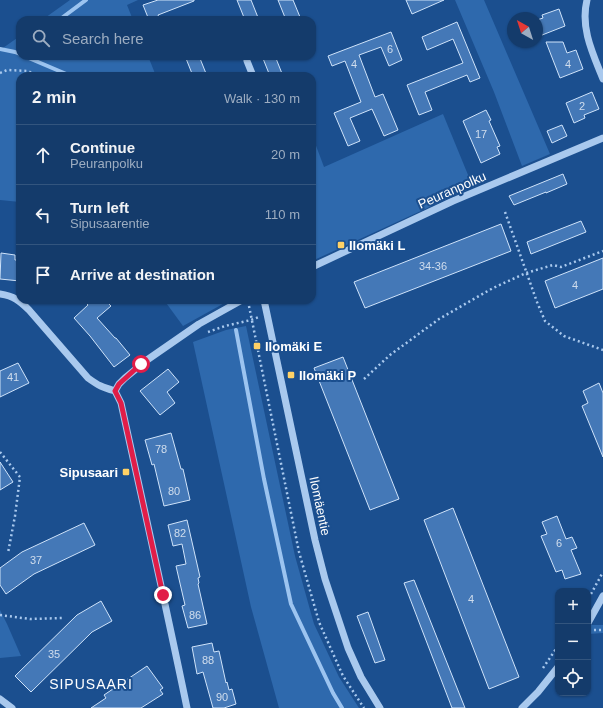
<!DOCTYPE html>
<html lang="en">
<head>
<meta charset="utf-8">
<style>
  :root { --surface:#143b6b; --page:#214673; --text:#f1f3f6; --muted:#9dadc1; --line:#33557e }
  body { margin:0; font-family:Arial,sans-serif; background:var(--page); color:var(--text) }
  .controls { position:absolute; right:12px; bottom:12px; display:grid; overflow:hidden; border-radius:8px; box-shadow:0 1px 3px #0004 }
  .controls button { width:36px; height:36px; display:grid; place-items:center; padding:0; border:0; border-bottom:1px solid var(--line); background:var(--surface); color:var(--text); font:20px sans-serif }
  .compass { position:absolute; left:507px; top:12px; width:36px; height:36px; border-radius:50%; background:var(--surface); box-shadow:0 1px 3px #0004; rotate:321deg }
  .stop { position:absolute; width:12px; height:12px; margin:-9px; border:3px solid #e11d48; border-radius:50%; background:#fff }
  .stop.end { background:#e11d48; border-color:#fff; box-shadow:0 1px 4px #0008 }
  .list { margin:0; padding:0; list-style:none }
  h2 { display:flex; justify-content:space-between; align-items:center; height:52px; margin:0; padding:0 16px; font-size:17px }
  h2 small { font-size:13px; font-weight:400; color:var(--muted) }
  .list li { display:grid; grid-template-columns:26px 1fr auto; gap:12px; align-items:center; box-sizing:border-box; height:60px; padding:0 16px; border-top:1px solid var(--line) }
  .list b { display:block; font-size:15px; white-space:nowrap }
  .list p { margin:0; font-size:13px; white-space:nowrap; color:var(--muted) }
  .list em { font-size:13px; font-style:normal; color:var(--muted) }
  .icon { flex:none; width:22px; height:22px; fill:none; stroke:currentColor; stroke-width:2; stroke-linecap:round; stroke-linejoin:round }
  .map { position:relative; flex:none; width:603px; height:708px; overflow:hidden }
  .search { position:absolute; background:var(--surface); box-shadow:0 1px 3px #0004; left:16px; top:16px; width:300px; height:44px; display:flex; align-items:center; gap:10px; box-sizing:border-box; padding:0 14px; border-radius:12px; color:var(--muted); font-size:15px }
  .panel { position:absolute; background:var(--surface); box-shadow:0 1px 3px #0004; left:16px; top:72px; width:300px; height:232px; border-radius:12px }
  .map>svg:first-child { display:block }
</style>
</head>
<body>
<div class="map">
<svg width="603" height="708" viewBox="0 0 603 708">
  <rect width="100%" height="100%" fill="#1b4f8f"/>
  <g fill="#2e69ad">
    <polygon points="70,0 138,0 127,5 133,20 42,20"/>
    <polygon points="455,0 484,0 550,154 522,166 494,92"/>
    <polygon points="20,36 20,56 148,56 156,76 20,76 20,202 0,200 0,50"/>
    <polygon points="443,114 473,187 312,261 312,135 324,167"/>
    <polygon points="164,300 230,300 183,326"/>
    <polygon points="246,326 295,556 314,624 339,677 359,708 279,708 251,607 193,342 226,330"/>
    <polygon points="0,610 7,624 21,656 0,658"/>
    <polygon points="589,625 603,625 603,633 588,634 588,628"/>
  </g>
  <g fill="none" stroke-linecap="round" stroke-linejoin="round">
    <g stroke="#9cc4f0" stroke-width="4">
      <polyline points="59,20 86,0"/>
      <polyline points="0,49 15,52 20,54"/>
      <polyline points="24,56 71,76"/>
      <polyline points="236,330 264,479 291,604 333,693 342,708"/>
    </g>
  </g>
  <g fill="#4478b7" stroke="#cfe3fa">
    <polygon points="158,0 194,0 194,1 158,15 160,20 149,20 143,5"/>
    <polygon points="237,0 251,0 259,20 245,20"/>
    <polygon points="278,0 293,0 300,17 293,20 286,20"/>
    <polygon points="406,0 444,0 412,14"/>
    <polygon points="559,9 565,26 537,37 537,20 543,18 542,15"/>
    <polygon points="457,22 480,78 470,82 467,75 425,92 432,110 419,115 407,85 463,63 453,39 427,50 422,37"/>
    <polygon points="391,32 402,60 389,66 381,47 359,55 375,97 383,94 398,130 384,136 372,109 350,118 360,141 348,146 334,113 361,102 345,61 332,66 328,56"/>
    <polygon points="546,42 563,42 567,53 576,50 583,69 560,78"/>
    <polygon points="185,56 199,56 207,76 193,76"/>
    <polygon points="262,56 275,56 283,76 270,76"/>
    <polygon points="592,92 599,109 584,115 585,118 574,123 566,103"/>
    <polygon points="486,110 491,120 489,121 500,146 497,147 500,154 481,163 463,121"/>
    <polygon points="562,125 567,136 552,143 547,131"/>
    <polygon points="563,174 567,184 546,193 546,192 514,205 509,196"/>
    <polygon points="581,221 586,232 531,254 527,242"/>
    <polygon points="501,224 511,251 365,308 354,282"/>
    <polygon points="1,253 15,255 15,260 20,260 20,281 0,279"/>
    <polygon points="603,258 603,289 555,308 545,281"/>
    <polygon points="83,300 105,300 111,306 97,318 115,338 116,338 130,355 114,367 90,336 74,318 88,305"/>
    <polygon points="343,357 399,499 370,510 314,368"/>
    <polygon points="18,363 29,383 0,397 0,371"/>
    <polygon points="168,369 179,382 167,392 175,403 160,415 140,391"/>
    <polygon points="599,383 603,393 603,457 582,406 588,403 583,391"/>
    <polygon points="171,433 181,469 183,469 190,500 164,506 154,464 152,465 145,440"/>
    <polygon points="0,462 13,482 0,490"/>
    <polygon points="453,508 519,677 489,689 424,520"/>
    <polygon points="557,516 566,539 572,537 577,548 571,550 581,574 565,579 562,570 556,572 541,536 547,534 542,522"/>
    <polygon points="187,520 200,577 198,578 199,583 198,584 207,624 188,628 182,606 185,605 176,566 186,564 182,544 173,546 168,525"/>
    <polygon points="84,523 95,545 34,574 6,594 0,585 0,568 22,552"/>
    <polygon points="414,580 465,708 452,708 404,583"/>
    <polygon points="101,601 112,621 92,632 31,692 15,676 77,615"/>
    <polygon points="368,612 385,660 375,663 357,616"/>
    <polygon points="212,643 214,652 219,651 226,683 227,682 229,690 232,689 236,704 224,708 213,708 203,672 197,674 192,647"/>
    <polygon points="147,666 163,688 160,690 163,694 141,708 91,708 106,698 104,695"/>
  </g>
  <g fill="none" stroke-linecap="round" stroke-linejoin="round">
    <g stroke="#a9c9ee" stroke-width="2.5" stroke-dasharray="2 3" stroke-linecap="butt">
      <polyline points="0,73 7,70 28,71 38,76"/>
      <polyline points="505,212 537,302 545,321 564,336 603,350"/>
      <polyline points="249,306 299,552 319,622 343,676 364,708"/>
      <polyline points="208,332 225,326 251,320 259,317"/>
      <polyline points="364,379 390,355 439,319 493,288 526,273 553,265 561,267 603,251"/>
      <polyline points="0,452 20,477 15,516 8,553"/>
      <polyline points="591,594 603,572"/>
      <polyline points="0,615 30,619 63,618"/>
      <polyline points="594,630 603,630"/>
      <polyline points="543,668 558,646"/>
    </g>
    <g stroke="#a9c9ee" stroke-width="7">
      <path d="M587 0C580 28 593 54 603 79"/>
      <polyline points="247,61 253,76"/>
      <polyline points="312,267 453,201 603,138"/>
      <path d="M0 294C14 296 20 301 29 310L88 378C99 386 102 387 115 391L121 403C143 504 166 606 187 708"/>
      <polyline points="264,300 315,540 325,579 348,648 361,677 380,708"/>
      <polyline points="115,391 119,384 125,378 147,360 199,324 242,300"/>
      <polyline points="588,623 603,596"/>
      <polyline points="0,699 12,708"/>
      <polyline points="522,708 538,692 558,667"/>
    </g>
  </g>
  <g fill="none" stroke-linecap="round" stroke-linejoin="round">
    <polyline stroke="#e11d48" stroke-width="5" points="141,364 119,384 115,391 121,403 163,595"/>
  </g>
  <g fill="#ffd166" stroke="#1b4f8f" stroke-width="1.5">
    <rect x="337" y="241" width="8" height="8" rx="2"/>
    <rect x="253" y="342" width="8" height="8" rx="2"/>
    <rect x="287" y="371" width="8" height="8" rx="2"/>
    <rect x="122" y="468" width="8" height="8" rx="2"/>
  </g>
  <g text-anchor="middle" dominant-baseline="central" stroke-width="4" stroke-linejoin="round" paint-order="stroke">
    <g font-size="11" fill="#d0dded">
      <text x="390" y="49">6</text>
      <text x="354" y="64">4</text>
      <text x="568" y="64">4</text>
      <text x="582" y="106">2</text>
      <text x="481" y="134">17</text>
      <text x="433" y="266">34-36</text>
      <text x="575" y="285">4</text>
      <text x="13" y="377">41</text>
      <text x="161" y="449">78</text>
      <text x="174" y="491">80</text>
      <text x="180" y="533">82</text>
      <text x="559" y="543">6</text>
      <text x="36" y="560">37</text>
      <text x="471" y="599">4</text>
      <text x="195" y="615">86</text>
      <text x="54" y="654">35</text>
      <text x="208" y="660">88</text>
      <text x="222" y="697">90</text>
    </g>
    <g font-size="13" fill="#fff" stroke="#1b4f8f">
      <text transform="translate(452 190) rotate(-24)">Peuranpolku</text>
      <text transform="translate(320 506) rotate(78)">Ilomäentie</text>
    </g>
    <g font-size="13" font-weight="bold" fill="#fff" stroke="#1b4f8f" text-anchor="start">
      <text x="349" y="245">Ilomäki L</text>
      <text x="265" y="346">Ilomäki E</text>
      <text x="299" y="375">Ilomäki P</text>
      <text x="118" y="472" text-anchor="end">Sipusaari</text>
    </g>
    <g font-size="14" letter-spacing="1" fill="#fff" stroke="#1b4f8f">
      <text x="91" y="684">SIPUSAARI</text>
    </g>
  </g>
</svg>
<div class="controls">
<button>+</button>
<button>−</button>
<button><svg class="icon" aria-label="locate" viewBox="0 0 24 24"><circle cx="12" cy="12" r="6"/><path d="M12 2v4M12 18v4M2 12h4M18 12h4"/></svg></button>
</div>
<svg class="compass" viewBox="-18 -18 36 36"><path d="M0-13l5 13h-10z" fill="#e53935"/><path d="M0 13l5-13h-10z" fill="#9dadc1"/></svg>
<div class="stop" style="left:141px;top:364px"></div>
<div class="stop end" style="left:163px;top:595px"></div>
<div class="search"><svg class="icon" aria-label="search" viewBox="0 0 24 24"><circle cx="10" cy="10" r="6"/><path d="M15 15l6 6"/></svg>Search here</div>
<section class="panel">
<h2>2 min<small>Walk · 130 m</small></h2>
<ul class="list">
<li><svg class="icon" aria-label="ahead" viewBox="0 0 24 24"><path d="M12 20V5M6 11l6-6 6 6"/></svg><div><b>Continue</b><p>Peuranpolku</p></div><em>20 m</em></li>
<li><svg class="icon" aria-label="left" viewBox="0 0 24 24"><path d="M17 20v-9H6M10 6l-5 5 5 5"/></svg><div><b>Turn left</b><p>Sipusaarentie</p></div><em>110 m</em></li>
<li><svg class="icon" aria-label="arrive" viewBox="0 0 24 24"><path d="M6 21V4h12l-3 4 3 4H6"/></svg><div><b>Arrive at destination</b></div></li>
</ul>
</section>
</div>
</body>
</html>
